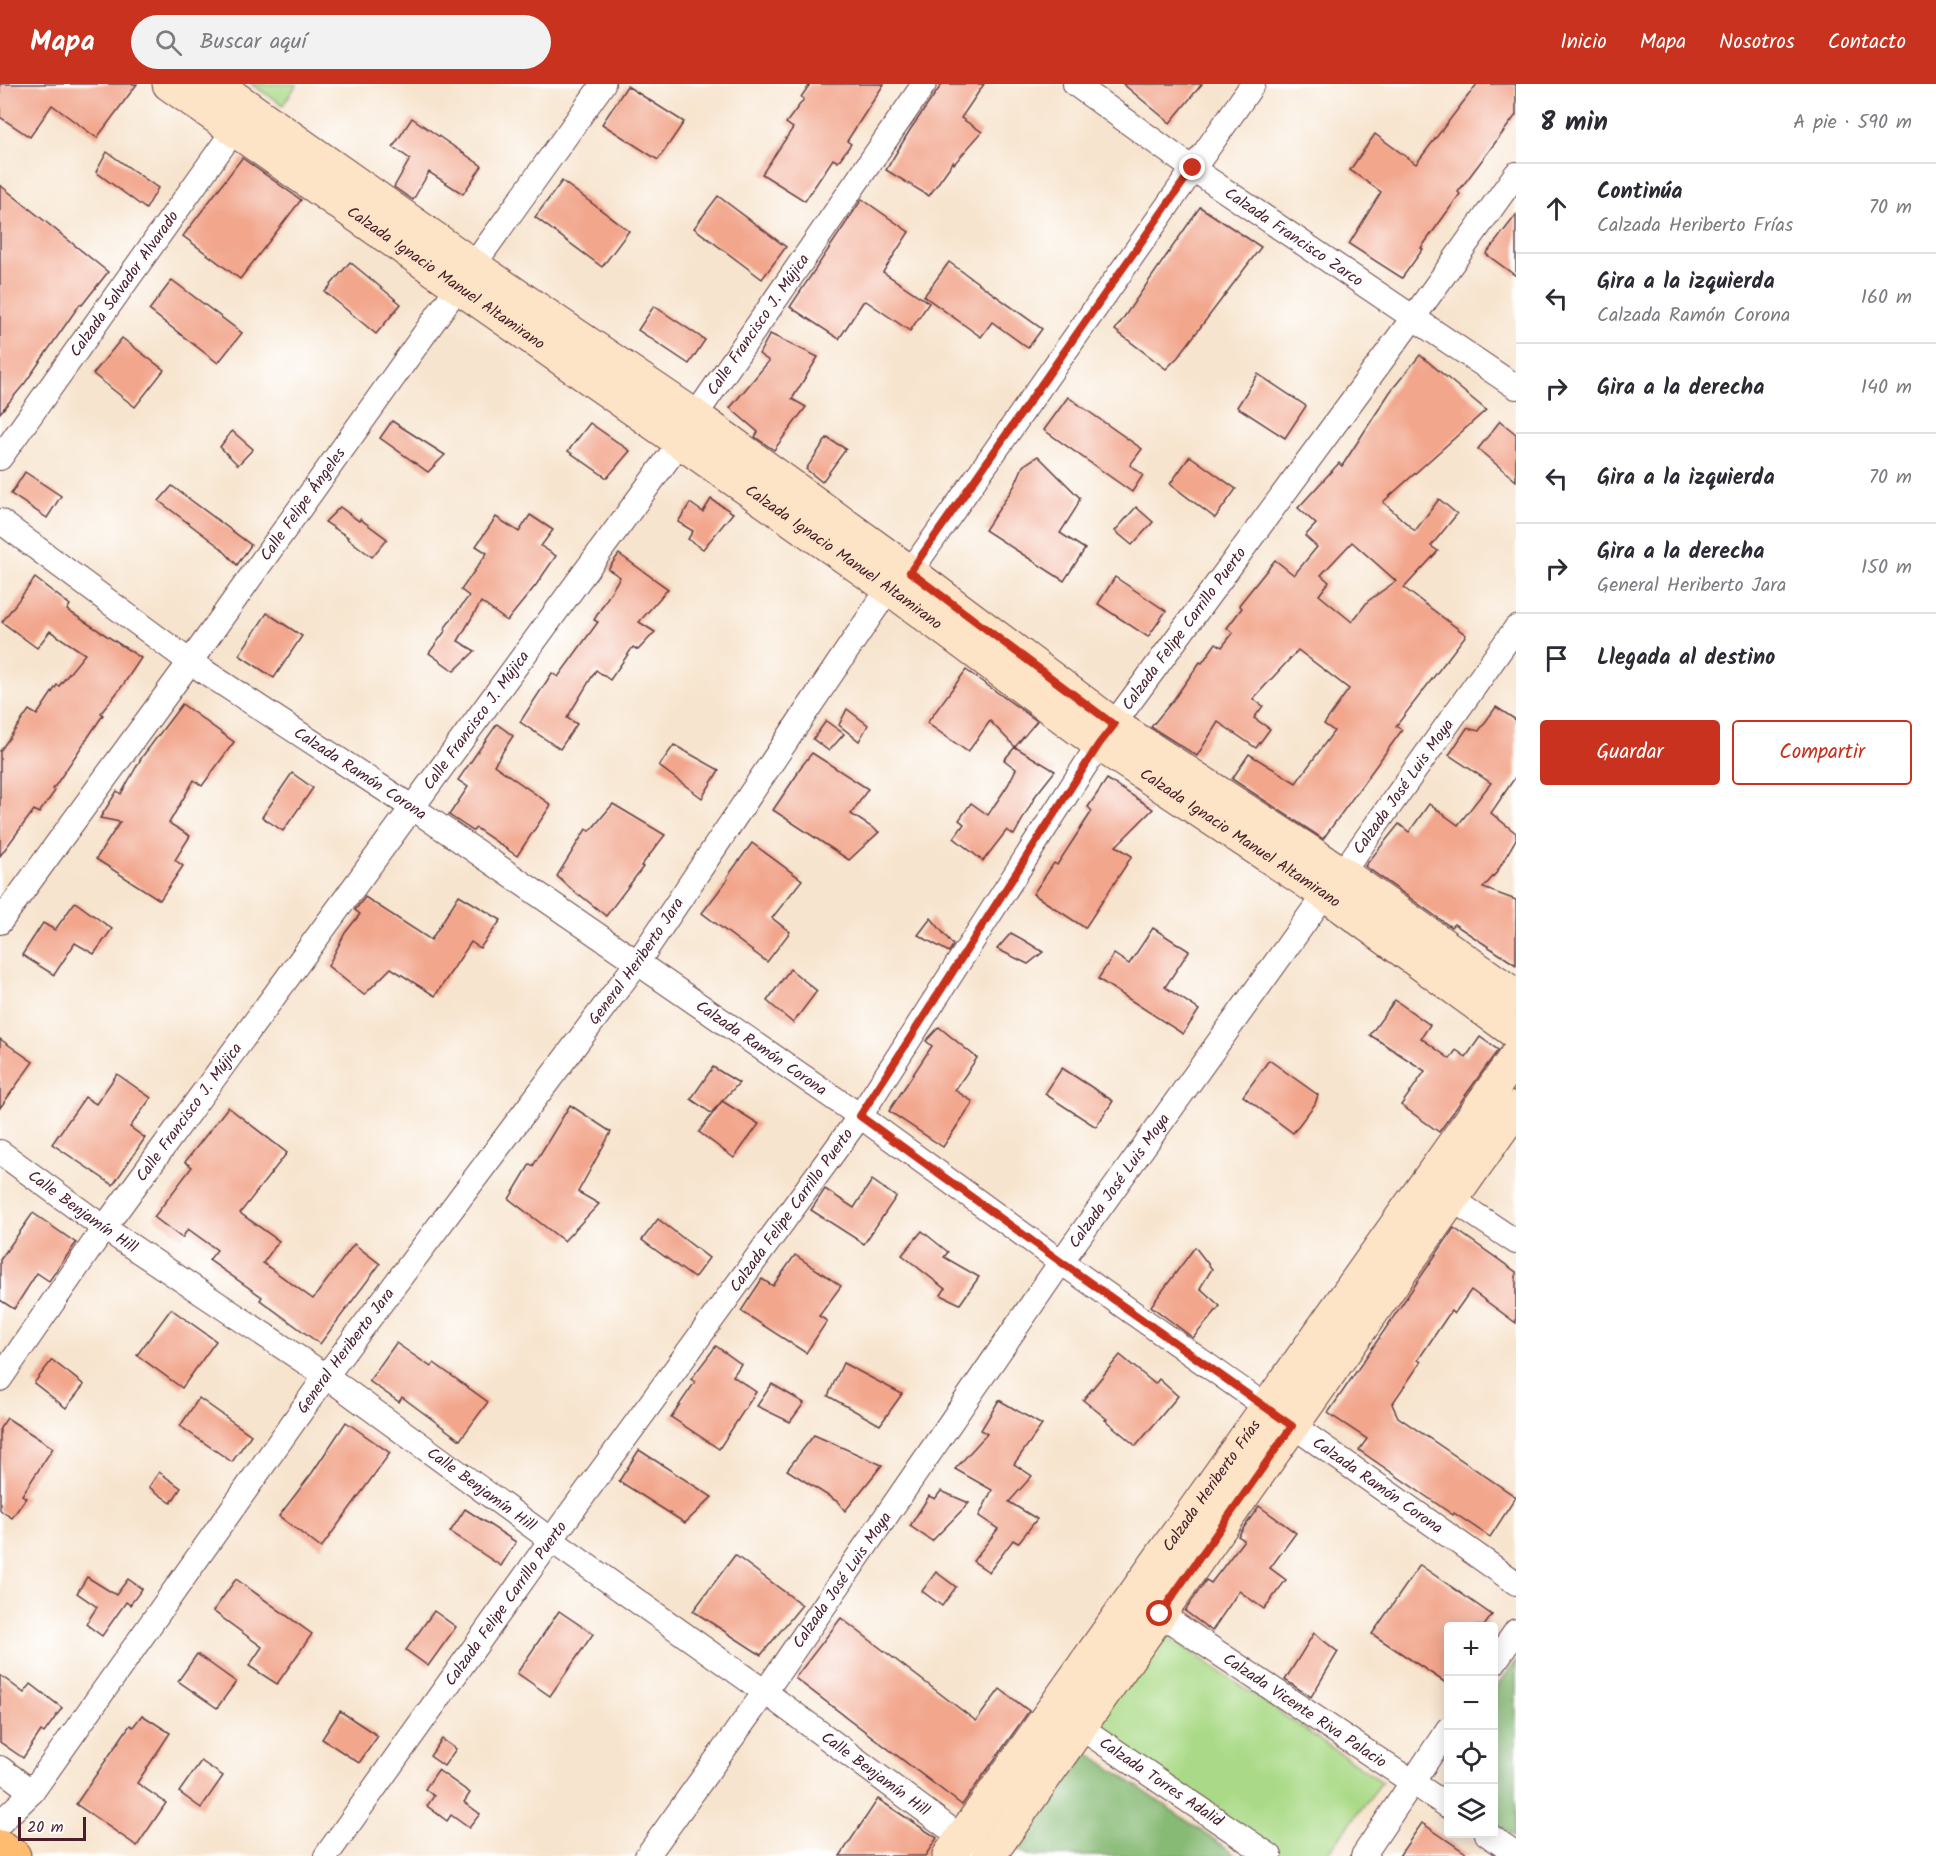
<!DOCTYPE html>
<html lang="es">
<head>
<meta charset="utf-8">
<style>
  :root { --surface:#fff; --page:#f2f2f3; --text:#2b2b33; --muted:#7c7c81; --line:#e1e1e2; --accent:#c8321e }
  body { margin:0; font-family:Kalam,sans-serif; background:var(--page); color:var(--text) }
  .controls { position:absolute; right:18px; bottom:18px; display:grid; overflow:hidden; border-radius:6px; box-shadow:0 3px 15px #0003 }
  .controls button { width:54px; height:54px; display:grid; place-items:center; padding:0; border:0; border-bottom:2px solid var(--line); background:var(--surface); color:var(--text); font:30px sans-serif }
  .scale { position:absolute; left:18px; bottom:15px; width:68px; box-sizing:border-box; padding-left:6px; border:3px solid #4a1f2b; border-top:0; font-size:16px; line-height:21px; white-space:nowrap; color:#4a1f2b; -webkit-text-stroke:4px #fff; paint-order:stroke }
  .stop { position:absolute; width:18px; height:18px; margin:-14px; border:4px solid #c8321e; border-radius:50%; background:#fff }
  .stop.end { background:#c8321e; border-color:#fff; box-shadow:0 2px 6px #0008 }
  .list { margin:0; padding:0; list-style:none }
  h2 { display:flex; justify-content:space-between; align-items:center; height:78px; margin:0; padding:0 24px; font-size:26px }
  h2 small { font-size:20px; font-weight:400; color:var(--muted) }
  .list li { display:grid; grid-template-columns:39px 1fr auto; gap:18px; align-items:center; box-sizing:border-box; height:90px; padding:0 24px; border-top:2px solid var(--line) }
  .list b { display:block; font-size:22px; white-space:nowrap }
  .list p { margin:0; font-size:20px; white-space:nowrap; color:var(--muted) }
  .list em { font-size:20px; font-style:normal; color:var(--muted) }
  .actions { display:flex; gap:12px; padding:18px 24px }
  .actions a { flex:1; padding:14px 0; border:2px solid var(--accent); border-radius:6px; text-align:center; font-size:21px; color:var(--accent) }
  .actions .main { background:var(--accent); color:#fff }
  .icon { flex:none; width:33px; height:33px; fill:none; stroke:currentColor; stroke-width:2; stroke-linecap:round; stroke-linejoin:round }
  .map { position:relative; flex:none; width:1516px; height:1772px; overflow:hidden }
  header { display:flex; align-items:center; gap:36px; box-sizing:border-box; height:84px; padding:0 30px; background:var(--accent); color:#fff }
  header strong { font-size:28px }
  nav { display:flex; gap:33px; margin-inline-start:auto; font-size:21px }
  .search { width:420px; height:54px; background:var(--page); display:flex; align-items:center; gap:15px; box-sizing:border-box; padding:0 21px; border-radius:33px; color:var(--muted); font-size:22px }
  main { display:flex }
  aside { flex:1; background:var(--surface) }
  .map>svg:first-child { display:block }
</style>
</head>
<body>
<header>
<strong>Mapa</strong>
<div class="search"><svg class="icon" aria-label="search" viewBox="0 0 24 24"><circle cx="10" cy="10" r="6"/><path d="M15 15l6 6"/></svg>Buscar aquí</div>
<nav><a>Inicio</a><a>Mapa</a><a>Nosotros</a><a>Contacto</a></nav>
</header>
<main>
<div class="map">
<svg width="1516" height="1772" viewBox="0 0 1516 1772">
  <rect width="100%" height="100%" fill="#fff"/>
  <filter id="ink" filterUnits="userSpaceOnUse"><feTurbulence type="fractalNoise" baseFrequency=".0167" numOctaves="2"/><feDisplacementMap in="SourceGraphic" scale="12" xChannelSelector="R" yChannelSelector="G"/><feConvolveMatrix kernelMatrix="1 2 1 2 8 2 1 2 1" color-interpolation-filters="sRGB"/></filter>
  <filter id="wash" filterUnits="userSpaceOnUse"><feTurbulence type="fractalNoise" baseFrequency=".008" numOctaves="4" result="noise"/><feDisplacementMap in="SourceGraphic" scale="24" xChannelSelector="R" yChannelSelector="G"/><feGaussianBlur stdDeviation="1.35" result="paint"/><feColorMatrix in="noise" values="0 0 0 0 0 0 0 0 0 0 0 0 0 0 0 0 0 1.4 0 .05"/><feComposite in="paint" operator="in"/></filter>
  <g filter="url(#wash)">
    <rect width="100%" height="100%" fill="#f7e4ce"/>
    <g fill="#aada87" stroke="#7a7c59" stroke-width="1.5">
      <polygon points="251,0 297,0 283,21"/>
      <polygon points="1156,1544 1382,1698 1325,1772 1257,1772 1088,1643"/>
    </g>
    <g fill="#87ba74" stroke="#686c50" stroke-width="1.5">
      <polygon points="1516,1577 1516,1755 1494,1738 1494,1606"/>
      <polygon points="1077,1661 1238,1772 1027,1772 1011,1761"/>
    </g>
    <g id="blocks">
      <g fill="#f2a68c" fill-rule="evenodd">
        <polygon points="0,0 137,0 97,54 52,21 30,53 0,33"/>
        <polygon points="810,0 884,0 847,57 851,60 838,78 833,75 805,117 762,90 793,44 786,39 804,15 801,13"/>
        <polygon points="942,0 984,0 961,34 982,48 954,80 953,78 929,112 886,86 910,46"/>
        <polygon points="1123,0 1202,0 1170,39"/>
        <polygon points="1477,0 1516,0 1516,31 1458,108 1460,110 1421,164 1423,165 1402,194 1349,160 1381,108 1350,86 1375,50 1416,80"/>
        <polygon points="627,2 684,38 658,76 602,40"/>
        <polygon points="412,34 482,82 463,110 429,88 413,116 394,103 410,75 393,63"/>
        <polygon points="107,68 158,104 146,125 96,88"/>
        <polygon points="242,74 301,116 240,195 183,152"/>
        <polygon points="562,97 629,147 602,183 535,133"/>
        <polygon points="0,101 108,188 82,221 80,220 25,299 0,329"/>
        <polygon points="718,112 786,163 762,195 694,144"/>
        <polygon points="862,115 909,148 883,188 929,219 910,247 866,217 863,218 839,255 790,223"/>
        <polygon points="1200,123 1261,163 1178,273 1166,285 1115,246"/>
        <polygon points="1516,131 1516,192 1486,170"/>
        <polygon points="350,178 401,220 376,250 325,208"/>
        <polygon points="949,178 1042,245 1028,264 992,238 981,253 924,212"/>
        <polygon points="172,196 242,249 218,279 149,226"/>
        <polygon points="654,222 705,256 689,280 638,246"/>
        <polygon points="770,250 818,273 792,315 806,323 774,366 755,353 758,348 730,324 769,277 759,270"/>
        <polygon points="122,254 164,286 135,323 93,290"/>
        <path d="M1420 271 1486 326 1383 418 1415 447 1439 415 1457 430 1431 462 1438 467 1404 504 1466 551 1396 642 1402 646 1323 755 1232 695 1249 670 1296 699 1334 647 1324 640 1349 605 1298 566 1253 615 1263 622 1254 634 1270 645 1256 664 1218 638 1197 672 1151 643 1174 615 1200 578 1202 579 1216 559 1222 563 1233 549 1227 544 1242 524 1239 521 1275 476 1294 491 1317 463 1305 452 1316 440 1298 424 1339 379 1342 382 1390 308ZM1352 458 1396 497 1368 517 1352 538 1319 511 1329 498 1321 491Z"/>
        <polygon points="1258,290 1306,322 1285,354 1237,323"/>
        <polygon points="1068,313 1142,365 1130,381 1143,391 1132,408 1044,346"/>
        <polygon points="392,337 445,371 428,388 380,354"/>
        <polygon points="1500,337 1516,350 1516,397 1478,365"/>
        <polygon points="590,339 630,367 607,394 568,367"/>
        <polygon points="232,347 253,365 238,381 220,363"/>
        <polygon points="827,354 846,365 822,398 806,385"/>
        <polygon points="1038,372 1080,414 1076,424 1060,449 1085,465 1064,497 985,446 1015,401 1023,382"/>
        <polygon points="1190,372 1236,405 1215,434 1170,400"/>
        <polygon points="25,388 61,412 47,434 11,410"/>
        <polygon points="172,402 251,461 237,481 221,464 159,417"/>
        <polygon points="711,415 733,429 703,465 688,455 693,447 678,438 690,419 703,428"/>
        <polygon points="340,423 359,437 360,435 387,455 372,473 347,454 348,453 325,438"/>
        <polygon points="1136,423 1153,438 1132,461 1115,447"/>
        <polygon points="530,431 553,446 541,462 556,472 536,501 507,537 481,518 458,557 475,567 454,587 429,569 446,546 444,545 469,512 461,506 487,469 476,462 496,433 519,448"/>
        <polygon points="619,470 668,505 639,538 655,548 638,566 633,563 610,596 596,586 567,634 577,640 560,665 520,638 552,589 558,593 598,538 594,536 620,493 608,485"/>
        <polygon points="1115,493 1166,527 1148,553 1098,520"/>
        <polygon points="35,494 70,521 67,526 141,574 123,601 101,629 103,631 53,705 55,707 39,729 34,726 0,772 0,667 29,626 37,631 57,601 59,602 85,570 50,547 37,564 2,538"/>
        <polygon points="267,529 302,552 274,594 239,571"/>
        <polygon points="966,586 1037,637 1015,663 990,637 968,668 927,639"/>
        <polygon points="182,620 234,658 202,702 194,696 169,739 190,752 175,776 183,782 160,816 96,775 120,738 100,734 117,707 121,710 142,673"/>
        <polygon points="1496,623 1516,636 1516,692 1491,729 1516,749 1516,755 1497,788 1483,804 1516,816 1516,881 1454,840 1451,843 1365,782 1399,740 1409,748 1429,720 1458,741 1491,699 1449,671 1467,644 1479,647"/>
        <polygon points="847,625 868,641 859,657 839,641"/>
        <polygon points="826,637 844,650 829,667 813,655"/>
        <polygon points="497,640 513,652 494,681 551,721 517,772 476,744 473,747 449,731 468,703 458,696"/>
        <polygon points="674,661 719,686 702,714 659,682"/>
        <polygon points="1015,663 1055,687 1036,711 1014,751 1007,746 983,777 954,754 964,740 959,736 971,719 988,731 1008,701 1016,685 1004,676"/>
        <polygon points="812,669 868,705 851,730 879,748 849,776 773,726 798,689 797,688"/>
        <polygon points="292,689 313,704 283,747 262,733"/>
        <polygon points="1107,695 1153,725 1116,762 1132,772 1085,844 1033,810 1054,779 1057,781 1092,727 1088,723"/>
        <polygon points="613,720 665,751 641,782 643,783 606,832 580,811 579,812 557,792 586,745 590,747"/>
        <polygon points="752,759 802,796 772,834 790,848 767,878 702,829 728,795 727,793"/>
        <polygon points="459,811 501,836 480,864 471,858 435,912 391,884 364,911 328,882 345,849 360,830 355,826 365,813 431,856"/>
        <polygon points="75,818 112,845 94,870 75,859 54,891 22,871 43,839 55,846"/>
        <polygon points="931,834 953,861 949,868 918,851"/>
        <polygon points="1153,844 1189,867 1165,903 1199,926 1183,950 1098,895 1114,870 1129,880"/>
        <polygon points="1011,849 1027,858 1043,868 1028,880 997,865"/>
        <polygon points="790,885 817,907 793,939 767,917"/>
        <polygon points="1395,916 1430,941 1421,954 1450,975 1456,966 1466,973 1480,953 1498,966 1439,1048 1401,1021 1425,987 1370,951"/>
        <polygon points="939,943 977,974 955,1006 973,1018 943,1063 889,1027 932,962 926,957"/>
        <polygon points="0,955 33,978 0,1024"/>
        <polygon points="1269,976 1318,1011 1315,1020 1293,1049 1243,1012"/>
        <polygon points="713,983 739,999 711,1029 691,1015"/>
        <polygon points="1062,984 1113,1017 1096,1043 1045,1010"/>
        <polygon points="117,990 151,1014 130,1043 145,1054 113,1101 52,1060 85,1013 96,1020"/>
        <polygon points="722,1017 759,1040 734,1074 699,1048"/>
        <polygon points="570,1021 611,1048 578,1108 599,1120 564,1157 509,1115 530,1080 533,1082"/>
        <polygon points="228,1023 287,1069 240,1129 279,1157 263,1179 313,1215 354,1160 380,1180 320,1260 260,1216 262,1213 209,1176 217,1166 188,1145 182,1154 154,1133 192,1083 185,1078"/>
        <polygon points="872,1096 896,1113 864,1160 811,1126 825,1105 854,1124"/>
        <polygon points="33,1129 76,1159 49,1197 37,1189 14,1225 0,1216 0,1176"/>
        <polygon points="658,1135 709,1174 694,1194 642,1156"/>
        <polygon points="1454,1144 1516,1188 1516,1239 1471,1206 1454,1230 1451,1227 1418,1276 1421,1278 1392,1320 1398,1333 1516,1413 1490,1453 1454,1429 1453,1431 1359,1366 1367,1355 1328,1329"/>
        <polygon points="922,1147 948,1168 944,1173 979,1193 960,1220 941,1211 945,1205 902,1171"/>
        <polygon points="1195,1163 1212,1185 1200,1204 1220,1222 1193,1254 1151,1222"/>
        <polygon points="795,1171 841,1202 819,1232 827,1237 806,1269 741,1227 762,1195 773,1202"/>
        <polygon points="171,1225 216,1257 182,1304 137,1271"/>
        <polygon points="396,1259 431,1283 434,1279 488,1318 460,1356 402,1313 399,1318 369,1297"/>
        <polygon points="716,1262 741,1280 733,1292 756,1308 719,1365 671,1333 695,1298 691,1295"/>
        <polygon points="1120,1271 1155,1300 1159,1295 1178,1312 1136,1362 1105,1336 1107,1335 1083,1316"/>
        <polygon points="52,1276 84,1301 66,1324 34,1299"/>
        <polygon points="843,1279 902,1310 880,1341 828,1312"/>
        <polygon points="772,1300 804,1319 790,1338 757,1322"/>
        <polygon points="199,1314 251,1351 232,1378 180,1342"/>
        <polygon points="999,1316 1042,1341 1014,1380 1032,1392 1009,1418 1037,1435 1018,1459 1013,1456 989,1488 973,1477 998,1445 979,1432 992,1406 955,1385 987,1350 981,1346"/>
        <polygon points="7,1334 53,1364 22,1411 26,1414 12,1434 0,1426 0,1344"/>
        <polygon points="346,1338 390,1369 321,1464 279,1432 312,1389"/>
        <polygon points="814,1351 882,1381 845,1427 838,1418 787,1386"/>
        <polygon points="639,1366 712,1413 685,1439 619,1397"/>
        <polygon points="159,1388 181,1404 171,1419 149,1403"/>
        <polygon points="941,1407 969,1419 932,1457 910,1442 929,1412 935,1415"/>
        <polygon points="1259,1422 1296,1449 1270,1484 1286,1496 1264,1525 1239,1507 1212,1547 1185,1527 1206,1496 1211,1499 1244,1456 1238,1452"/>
        <polygon points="465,1425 516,1458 501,1482 450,1448"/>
        <polygon points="735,1471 802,1521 761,1571 693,1527"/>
        <polygon points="1420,1481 1492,1531 1484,1542 1449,1542 1449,1601 1372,1550"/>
        <polygon points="936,1488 956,1503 942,1522 922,1507"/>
        <polygon points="87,1493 116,1511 128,1495 142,1505 130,1521 126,1518 102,1552 86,1540 97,1523 77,1509"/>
        <polygon points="236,1495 312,1550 277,1600 249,1582 262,1563 213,1527"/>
        <polygon points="434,1527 456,1543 428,1582 406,1566"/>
        <polygon points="559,1527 593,1550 550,1612 517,1589"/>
        <polygon points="841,1534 976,1637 1000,1605 1029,1627 962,1721 795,1594"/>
        <polygon points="1314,1549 1338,1568 1311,1613 1285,1596"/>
        <polygon points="197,1570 236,1598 217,1624 178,1597"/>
        <polygon points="0,1591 24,1609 31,1600 62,1624 44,1649 41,1647 23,1674 0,1658"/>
        <polygon points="340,1627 378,1652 359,1679 322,1655"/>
        <polygon points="142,1631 170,1649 137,1699 166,1719 137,1762 76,1720 130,1641 133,1643"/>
        <polygon points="442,1655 456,1665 444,1682 430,1672"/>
        <polygon points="201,1677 223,1692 201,1724 179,1708"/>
        <polygon points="438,1686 470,1709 464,1718 480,1730 469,1744 451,1731 447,1737 427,1722 434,1712 425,1705"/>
        <polygon points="878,1715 937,1754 925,1772 840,1772"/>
        <polygon points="1422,1739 1470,1772 1399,1772"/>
      </g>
    </g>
  </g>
  <g filter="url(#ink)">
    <use href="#blocks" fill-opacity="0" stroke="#643d43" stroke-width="1.5"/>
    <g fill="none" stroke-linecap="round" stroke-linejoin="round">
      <g stroke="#643d43" stroke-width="26">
        <g id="street">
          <path id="s1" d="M1075 0 1193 85 1516 303"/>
          <path id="s2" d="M0 374 244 32"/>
          <path id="s3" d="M0 437 190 578 413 724 860 1032 1061 1178 1516 1499"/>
          <path id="s4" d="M0 838 190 578 603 0"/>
          <path id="s5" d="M0 1068 104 1144 326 1292 551 1456 765 1608 973 1762"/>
          <polyline points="1452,1115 1516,1158"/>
          <path id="s6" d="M0 1295 104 1144 681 357 695 332 924 0"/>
          <path id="s7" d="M1160 1530 1448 1722"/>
          <polyline points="1494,1579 1516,1547"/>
          <path id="s8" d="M1080 1643 1270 1772"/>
          <polyline points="0,1684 32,1708"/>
          <path id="s9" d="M0 1739 32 1708 326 1292 637 879 889 504 910 488 1253 0"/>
          <polyline points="1487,1750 1516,1770"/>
          <path id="s10" d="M326 1772 551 1456 860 1032 1099 660 1413 234 1516 90"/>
          <path id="s11" d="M647 1772 765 1608 1061 1178 1325 810 1342 789 1516 544"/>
          <polyline points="1363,1772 1448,1645"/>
        </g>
      </g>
      <g stroke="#643d43" stroke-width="35">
        <g id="secondary">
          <path id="s12" d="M169 0 889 504 1099 660 1325 810 1516 949"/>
          <polyline points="215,0 474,182 695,332 910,488 1114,641 1342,789 1516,912"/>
          <path id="s13" d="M949 1772 1516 972"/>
          <polyline points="989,1772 1516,1024"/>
        </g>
      </g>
      <g stroke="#643d43" stroke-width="35">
        <polyline id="primary" points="0,1763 14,1772"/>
      </g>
      <use href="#street" stroke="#fff" stroke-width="24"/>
      <use href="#secondary" stroke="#fee4c6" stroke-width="33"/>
      <use href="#primary" stroke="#fdbc70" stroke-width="33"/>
    </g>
  </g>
  <g fill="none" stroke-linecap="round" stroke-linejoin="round" filter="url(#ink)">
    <polyline stroke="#c8321e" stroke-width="8" points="1160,1530 1292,1342 1061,1178 860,1032 1099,660 1114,641 910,488 1193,84"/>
  </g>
  <g text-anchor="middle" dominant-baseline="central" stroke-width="6" stroke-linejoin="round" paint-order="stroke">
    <g font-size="16" fill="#4a1f2b" stroke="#fff">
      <text stroke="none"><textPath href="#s1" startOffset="267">Calzada Francisco Zarco</textPath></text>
      <text stroke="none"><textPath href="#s12" startOffset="338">Calzada Ignacio Manuel Altamirano</textPath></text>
      <text stroke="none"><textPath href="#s2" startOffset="214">Calzada Salvador Alvarado</textPath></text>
      <text stroke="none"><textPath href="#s6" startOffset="1299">Calle Francisco J. Mújica</textPath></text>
      <text stroke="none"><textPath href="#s4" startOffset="516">Calle Felipe Ángeles</textPath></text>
      <text stroke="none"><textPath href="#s12" startOffset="824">Calzada Ignacio Manuel Altamirano</textPath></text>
      <text stroke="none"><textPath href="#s10" startOffset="1498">Calzada Felipe Carrillo Puerto</textPath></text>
      <text stroke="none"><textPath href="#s6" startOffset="813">Calle Francisco J. Mújica</textPath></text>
      <text stroke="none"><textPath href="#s3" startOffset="440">Calzada Ramón Corona</textPath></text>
      <text stroke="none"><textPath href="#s11" startOffset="1310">Calzada José Luis Moya</textPath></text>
      <text stroke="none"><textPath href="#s12" startOffset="1310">Calzada Ignacio Manuel Altamirano</textPath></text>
      <text stroke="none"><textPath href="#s9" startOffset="1072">General Heriberto Jara</textPath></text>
      <text stroke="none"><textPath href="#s3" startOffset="926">Calzada Ramón Corona</textPath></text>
      <text stroke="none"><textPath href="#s6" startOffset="327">Calle Francisco J. Mújica</textPath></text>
      <text stroke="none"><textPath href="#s11" startOffset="824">Calzada José Luis Moya</textPath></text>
      <text stroke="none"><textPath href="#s10" startOffset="796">Calzada Felipe Carrillo Puerto</textPath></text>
      <text stroke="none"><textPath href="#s5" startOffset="102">Calle Benjamín Hill</textPath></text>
      <text stroke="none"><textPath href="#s9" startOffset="586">General Heriberto Jara</textPath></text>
      <text stroke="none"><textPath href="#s13" startOffset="454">Calzada Heriberto Frías</textPath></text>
      <text stroke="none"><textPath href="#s3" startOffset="1682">Calzada Ramón Corona</textPath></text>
      <text stroke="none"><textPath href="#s5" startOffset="588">Calle Benjamín Hill</textPath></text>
      <text stroke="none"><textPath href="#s11" startOffset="338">Calzada José Luis Moya</textPath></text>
      <text stroke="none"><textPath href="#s10" startOffset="310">Calzada Felipe Carrillo Puerto</textPath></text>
      <text stroke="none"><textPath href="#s7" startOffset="174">Calzada Vicente Riva Palacio</textPath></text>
      <text stroke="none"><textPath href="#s5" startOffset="1074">Calle Benjamín Hill</textPath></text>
      <text stroke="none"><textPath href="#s8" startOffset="98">Calzada Torres Adalid</textPath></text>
    </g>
  </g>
</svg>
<div class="controls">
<button>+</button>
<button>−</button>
<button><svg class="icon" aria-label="locate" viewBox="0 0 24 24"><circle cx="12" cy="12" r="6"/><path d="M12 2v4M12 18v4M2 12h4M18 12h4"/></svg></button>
<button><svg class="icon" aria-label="layers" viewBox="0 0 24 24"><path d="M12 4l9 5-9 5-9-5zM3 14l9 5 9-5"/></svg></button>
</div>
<div class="scale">20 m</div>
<div class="stop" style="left:1160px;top:1530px"></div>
<div class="stop end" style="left:1193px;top:84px"></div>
</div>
<aside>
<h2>8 min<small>A pie · 590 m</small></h2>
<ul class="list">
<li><svg class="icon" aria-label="ahead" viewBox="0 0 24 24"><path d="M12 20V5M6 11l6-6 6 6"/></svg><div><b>Continúa</b><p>Calzada Heriberto Frías</p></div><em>70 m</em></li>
<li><svg class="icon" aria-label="left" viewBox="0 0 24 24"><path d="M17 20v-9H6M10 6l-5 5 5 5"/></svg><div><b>Gira a la izquierda</b><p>Calzada Ramón Corona</p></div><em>160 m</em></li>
<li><svg class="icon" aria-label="right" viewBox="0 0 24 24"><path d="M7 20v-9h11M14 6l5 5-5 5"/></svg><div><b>Gira a la derecha</b></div><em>140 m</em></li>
<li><svg class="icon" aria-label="left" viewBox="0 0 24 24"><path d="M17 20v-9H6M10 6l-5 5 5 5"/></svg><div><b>Gira a la izquierda</b></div><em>70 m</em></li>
<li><svg class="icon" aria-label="right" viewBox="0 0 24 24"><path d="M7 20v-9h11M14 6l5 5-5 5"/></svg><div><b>Gira a la derecha</b><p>General Heriberto Jara</p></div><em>150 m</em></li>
<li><svg class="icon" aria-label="arrive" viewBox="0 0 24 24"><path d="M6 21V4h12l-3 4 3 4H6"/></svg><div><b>Llegada al destino</b></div></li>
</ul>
<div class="actions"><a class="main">Guardar</a><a>Compartir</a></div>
</aside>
</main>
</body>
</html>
